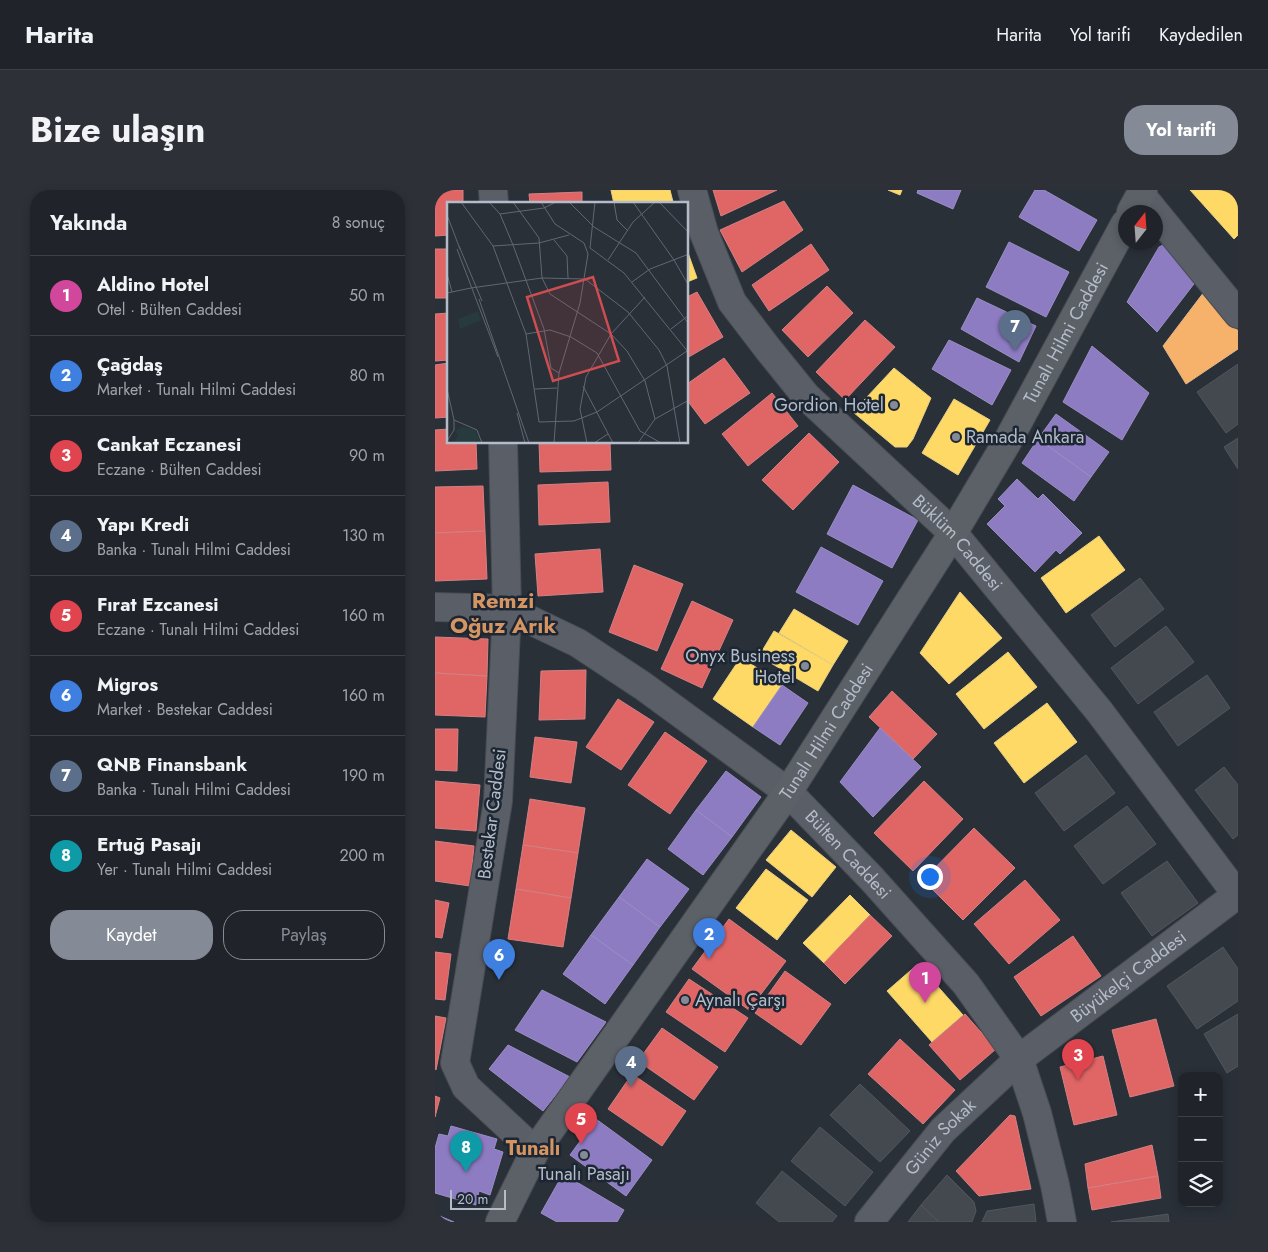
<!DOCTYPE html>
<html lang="tr">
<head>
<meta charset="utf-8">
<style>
  :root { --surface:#20242a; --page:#2d3036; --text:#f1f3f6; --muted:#a2a4a8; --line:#3d4147; --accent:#848b96 }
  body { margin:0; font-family:Jost,sans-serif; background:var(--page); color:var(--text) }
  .controls { position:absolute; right:15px; bottom:15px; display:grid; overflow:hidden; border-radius:10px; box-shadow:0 2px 8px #0003 }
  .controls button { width:45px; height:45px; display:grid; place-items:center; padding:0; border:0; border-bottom:1px solid var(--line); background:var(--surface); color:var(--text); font:25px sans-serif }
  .compass { position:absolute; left:683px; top:15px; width:45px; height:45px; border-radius:50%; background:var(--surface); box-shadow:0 2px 8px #0003; rotate:17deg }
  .scale { position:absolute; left:15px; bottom:12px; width:56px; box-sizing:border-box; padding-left:5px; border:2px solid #b4bcc9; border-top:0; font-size:14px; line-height:18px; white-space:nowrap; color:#b4bcc9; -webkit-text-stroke:4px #1d2633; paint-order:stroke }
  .you { position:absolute; left:494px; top:686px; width:18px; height:18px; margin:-12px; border:4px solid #fff; border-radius:50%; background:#1a73e8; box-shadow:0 0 0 8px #1a73e833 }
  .badge { display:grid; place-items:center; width:32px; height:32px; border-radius:50%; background:var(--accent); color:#fff; font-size:16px; font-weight:700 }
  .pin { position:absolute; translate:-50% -41px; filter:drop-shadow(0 1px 2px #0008) }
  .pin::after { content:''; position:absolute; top:26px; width:18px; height:15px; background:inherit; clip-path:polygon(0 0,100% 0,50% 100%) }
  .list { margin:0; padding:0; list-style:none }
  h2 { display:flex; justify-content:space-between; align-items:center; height:65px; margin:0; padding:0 20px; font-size:21px }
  h2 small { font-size:16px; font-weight:400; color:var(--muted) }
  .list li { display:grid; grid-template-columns:32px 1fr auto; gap:15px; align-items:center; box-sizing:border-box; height:80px; padding:0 20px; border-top:1px solid var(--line) }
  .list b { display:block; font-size:19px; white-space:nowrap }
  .list p { margin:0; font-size:16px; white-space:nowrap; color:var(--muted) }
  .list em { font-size:16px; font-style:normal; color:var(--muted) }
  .actions { display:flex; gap:10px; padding:15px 20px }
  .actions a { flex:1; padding:11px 0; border:1px solid var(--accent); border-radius:20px; text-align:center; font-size:18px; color:var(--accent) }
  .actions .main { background:var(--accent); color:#fff }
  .icon { flex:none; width:28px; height:28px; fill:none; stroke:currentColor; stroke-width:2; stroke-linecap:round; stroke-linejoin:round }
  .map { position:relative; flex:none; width:803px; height:1032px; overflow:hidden; border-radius:20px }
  header { display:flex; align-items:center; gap:30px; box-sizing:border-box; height:70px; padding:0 25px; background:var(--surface); border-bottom:1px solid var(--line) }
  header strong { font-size:24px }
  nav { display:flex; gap:28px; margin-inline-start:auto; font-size:18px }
  .intro { display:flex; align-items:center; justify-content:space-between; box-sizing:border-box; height:120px; padding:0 30px }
  h1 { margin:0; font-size:35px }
  .button { padding:12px 22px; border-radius:20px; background:var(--accent); color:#fff; font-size:18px; font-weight:700 }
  main { display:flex; gap:30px; padding:0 30px }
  aside { flex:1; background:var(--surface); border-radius:20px; box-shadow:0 2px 8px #0003 }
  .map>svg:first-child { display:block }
</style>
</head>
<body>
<header>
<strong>Harita</strong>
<nav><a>Harita</a><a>Yol tarifi</a><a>Kaydedilen</a></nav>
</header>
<div class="intro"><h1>Bize ulaşın</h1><a class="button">Yol tarifi</a></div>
<main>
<aside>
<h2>Yakında<small>8 sonuç</small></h2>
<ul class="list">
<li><span class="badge" style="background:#d1479c">1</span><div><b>Aldino Hotel</b><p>Otel · Bülten Caddesi</p></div><em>50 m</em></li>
<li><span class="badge" style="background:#3f7fe0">2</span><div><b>Çağdaş</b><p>Market · Tunalı Hilmi Caddesi</p></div><em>80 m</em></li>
<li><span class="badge" style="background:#e0444e">3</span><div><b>Cankat Eczanesi</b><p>Eczane · Bülten Caddesi</p></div><em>90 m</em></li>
<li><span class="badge" style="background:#5c6f8a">4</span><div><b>Yapı Kredi</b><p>Banka · Tunalı Hilmi Caddesi</p></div><em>130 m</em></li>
<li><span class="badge" style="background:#e0444e">5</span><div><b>Fırat Ezcanesi</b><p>Eczane · Tunalı Hilmi Caddesi</p></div><em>160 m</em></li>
<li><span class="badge" style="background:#3f7fe0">6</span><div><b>Migros</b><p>Market · Bestekar Caddesi</p></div><em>160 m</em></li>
<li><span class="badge" style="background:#5c6f8a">7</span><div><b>QNB Finansbank</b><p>Banka · Tunalı Hilmi Caddesi</p></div><em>190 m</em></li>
<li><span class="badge" style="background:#0f9aa8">8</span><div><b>Ertuğ Pasajı</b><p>Yer · Tunalı Hilmi Caddesi</p></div><em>200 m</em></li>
</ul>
<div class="actions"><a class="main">Kaydet</a><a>Paylaş</a></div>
</aside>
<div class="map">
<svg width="803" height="1032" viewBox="0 0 803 1032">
  <rect width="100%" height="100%" fill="#2a3038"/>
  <g fill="#ffd966" stroke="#e8d084">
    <polygon points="176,0 235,0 238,12 228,14 179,14"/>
    <polygon points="453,0 467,0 465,5"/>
    <polygon points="755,0 803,0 803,45 799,49"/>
    <polygon points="252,60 262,88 252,92"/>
    <polygon points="459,178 496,208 478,249 472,257 460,257 418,222"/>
    <polygon points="519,209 555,230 523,285 487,263"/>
    <polygon points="664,346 690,380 631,423 606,388"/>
    <polygon points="525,402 567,448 514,494 485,463"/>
    <polygon points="359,419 413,451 398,475 344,443"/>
    <polygon points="339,441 398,475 383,501 324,466"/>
    <polygon points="573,462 602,497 549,539 521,504"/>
    <polygon points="306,467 347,495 318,537 278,509"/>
    <polygon points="612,513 642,552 589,593 559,553"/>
    <polygon points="356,640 401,677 377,707 331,670"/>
    <polygon points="331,679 373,710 342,750 301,718"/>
    <polygon points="415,705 435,725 389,773 368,753"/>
    <polygon points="483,774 528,825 497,852 452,801"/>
  </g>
  <g fill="#e06666" stroke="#d38084">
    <polygon points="0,0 28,0 28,14 14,14 14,45 0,46"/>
    <polygon points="278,0 342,0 286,26"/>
    <polygon points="147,2 147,14 95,14 94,4"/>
    <polygon points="349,11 368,40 307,82 285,40"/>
    <polygon points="376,54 394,80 334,121 317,95"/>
    <rect x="0" y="59" width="14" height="49"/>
    <polygon points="392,96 418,123 373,167 347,140"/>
    <polygon points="262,102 288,147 252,168 252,107"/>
    <polygon points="14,123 14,170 0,171 0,124"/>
    <polygon points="430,130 460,157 410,210 381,182"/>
    <polygon points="289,168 315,203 270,234 252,210 252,194"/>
    <polygon points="14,173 14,227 0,228 0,175"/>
    <polygon points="337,203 363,236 313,276 287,244"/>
    <polygon points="14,239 14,252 41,252 42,279 0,281 0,240"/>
    <polygon points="374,243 404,272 358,320 327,290"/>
    <polygon points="104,252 175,252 176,280 105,282"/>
    <polygon points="173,292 175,332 104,335 103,295"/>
    <polygon points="48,296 50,341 0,343 0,297"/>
    <polygon points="50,341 52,389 0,391 0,343"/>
    <polygon points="165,359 168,402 103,406 100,364"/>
    <polygon points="199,375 248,394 222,461 174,442"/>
    <polygon points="257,411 298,430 267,498 226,479"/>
    <polygon points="0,447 53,449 52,486 0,483"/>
    <polygon points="151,480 150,529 104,530 106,481"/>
    <polygon points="0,483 52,486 50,527 0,525"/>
    <polygon points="457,501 502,544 478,569 434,527"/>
    <polygon points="183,509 219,532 186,580 151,557"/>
    <polygon points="0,539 23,539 22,581 0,580"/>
    <polygon points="230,542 272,571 235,624 193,595"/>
    <polygon points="100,547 142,552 136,593 95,587"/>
    <polygon points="0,591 45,595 41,641 0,638"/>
    <polygon points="489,591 528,629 478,681 439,643"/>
    <polygon points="95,609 150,618 143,663 88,655"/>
    <polygon points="539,638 580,678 528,730 488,690"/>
    <polygon points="0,651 39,656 35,696 0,691"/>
    <polygon points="88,655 143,663 136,708 81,699"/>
    <polygon points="590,690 625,730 574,774 539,734"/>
    <polygon points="81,699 136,708 128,757 73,749"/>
    <polygon points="0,710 14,713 7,748 0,747"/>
    <polygon points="435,725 457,746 410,794 389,773"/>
    <polygon points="294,729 351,771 314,820 257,779"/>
    <polygon points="638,746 666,786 606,826 579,787"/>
    <polygon points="0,762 16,764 10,810 0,809"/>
    <polygon points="350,781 396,814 366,855 320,823"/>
    <polygon points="254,789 313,828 290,862 231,822"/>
    <polygon points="530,824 561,859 525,890 494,855"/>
    <polygon points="0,826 11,828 1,880 0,879"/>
    <polygon points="721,829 739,896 695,907 677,840"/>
    <polygon points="227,838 283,877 259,910 203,871"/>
    <polygon points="465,849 520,900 488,934 433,884"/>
    <polygon points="668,866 682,925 639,935 625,877"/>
    <polygon points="197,884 251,921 227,956 173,919"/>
    <polygon points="0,906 5,908 0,927"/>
    <polygon points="575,925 580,926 596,999 544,1006 521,981"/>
    <polygon points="717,955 723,986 653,998 650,974"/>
    <polygon points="723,986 726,1008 657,1020 653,998"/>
  </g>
  <g fill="#8e7cc3" stroke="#998fc5">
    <polygon points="483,0 526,0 518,19 482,3"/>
    <polygon points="600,0 609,0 662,30 644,61 584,27"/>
    <polygon points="574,52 634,82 611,127 551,97"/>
    <polygon points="730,54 765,86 722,142 692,112 724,57"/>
    <polygon points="542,108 601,136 584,172 526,139"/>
    <polygon points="514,150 576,180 557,215 497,179"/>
    <polygon points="657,156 714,203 687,250 628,212"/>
    <polygon points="621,224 674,262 656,287 603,249"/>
    <polygon points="603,249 656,287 639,311 587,273"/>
    <polygon points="582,289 603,309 608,304 647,343 625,364 621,360 600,382 552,334 570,316 563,309"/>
    <polygon points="418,295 483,330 457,378 392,344"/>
    <polygon points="386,357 448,391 423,435 361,402"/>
    <polygon points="347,495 373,513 345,555 318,537"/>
    <polygon points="445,538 486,577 438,627 405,592"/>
    <polygon points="291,581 326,607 297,647 261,620"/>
    <polygon points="261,620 297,647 268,685 233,659"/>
    <polygon points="212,669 254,699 225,737 184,707"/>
    <polygon points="184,707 225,737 198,775 156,745"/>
    <polygon points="156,745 198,775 170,814 128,784"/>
    <polygon points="107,800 171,832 142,872 80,840"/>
    <polygon points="73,855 135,887 108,921 54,879"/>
    <polygon points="161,929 217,970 191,1006 135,965"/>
    <polygon points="16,936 62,949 59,959 68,962 55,1005 44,1001 41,1015 0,1003 0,958 4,944 13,946"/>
    <polygon points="128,984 189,1020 182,1032 122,1032 106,1023"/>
    <polygon points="0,1024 19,1032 0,1032"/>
  </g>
  <polygon fill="#f6b26b" stroke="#e2b587" points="772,98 803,141 803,159 751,194 728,156"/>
  <g fill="#444950" stroke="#52575f">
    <polygon points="803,174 803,234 791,243 762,202"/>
    <polygon points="803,248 803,279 789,257"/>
    <polygon points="705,388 729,419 680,457 656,425"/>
    <polygon points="731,436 759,472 703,514 676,478"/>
    <polygon points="772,485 795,518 743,556 719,522"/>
    <polygon points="651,565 680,603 629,641 600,603"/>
    <polygon points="789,577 803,595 803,645 798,649 760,600"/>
    <polygon points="692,616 721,654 668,694 639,656"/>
    <polygon points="732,671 763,713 717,746 686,703"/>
    <polygon points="788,757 803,779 803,811 762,839 732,796"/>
    <polygon points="803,824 803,876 792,883 769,844"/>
    <polygon points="425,894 475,941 445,972 395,925"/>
    <polygon points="385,937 438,982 410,1016 356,971"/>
    <polygon points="347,981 402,1026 397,1032 344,1032 321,1013"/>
    <polygon points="512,985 539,1012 541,1021 537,1032 504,1032 486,1015"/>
    <polygon points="599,1014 601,1032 547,1032 552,1021"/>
    <polygon points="486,1015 504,1032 473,1032"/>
    <polygon points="733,1024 734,1032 676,1032"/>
  </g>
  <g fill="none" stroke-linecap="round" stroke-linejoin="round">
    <g stroke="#484c53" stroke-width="30">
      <g id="minor">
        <polyline points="58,0 59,14"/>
        <path id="s1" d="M257 0 269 43 297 112 333 159 371 206 518 343 664 521 803 706"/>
        <polyline points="706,5 803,124"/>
        <polyline points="68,252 72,419 63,611 20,873 31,897 100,961"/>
        <path id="s2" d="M0 417 72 419 143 453 208 496 353 602 437 689 531 794 584 869 602 923 620 995 627 1032"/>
        <path id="s3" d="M434 1032 508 940 584 869 803 704"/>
      </g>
    </g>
    <g stroke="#484c55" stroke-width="30">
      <g id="major">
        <polyline points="696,22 708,0"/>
        <path id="s4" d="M65 1032 100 961 353 602 518 343 571 254 690 34"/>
      </g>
    </g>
    <use href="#minor" stroke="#5a5e66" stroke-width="28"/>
    <use href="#major" stroke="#5c6168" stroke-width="28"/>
  </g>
  <g fill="#848b96" stroke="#1d2633" stroke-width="2">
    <circle cx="459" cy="215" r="5"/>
    <circle cx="521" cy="247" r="5"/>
    <circle cx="370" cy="476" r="5"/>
    <circle cx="250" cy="810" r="5"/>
    <circle cx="149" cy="965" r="5"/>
  </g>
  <g text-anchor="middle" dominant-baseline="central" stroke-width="5" stroke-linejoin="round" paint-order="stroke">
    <g font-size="18" fill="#b4bcc9" stroke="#1d2633">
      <text stroke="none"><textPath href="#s4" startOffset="1055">Tunalı Hilmi Caddesi</textPath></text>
      <text stroke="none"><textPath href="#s1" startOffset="450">Büklüm Caddesi</textPath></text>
      <text stroke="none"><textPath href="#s4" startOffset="590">Tunalı Hilmi Caddesi</textPath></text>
      <text transform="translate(57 624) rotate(-83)">Bestekar Caddesi</text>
      <text stroke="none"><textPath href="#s2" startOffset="495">Bülten Caddesi</textPath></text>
      <text stroke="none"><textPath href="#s3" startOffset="359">Büyükelçi Caddesi</textPath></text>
      <text stroke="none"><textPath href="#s3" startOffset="111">Güniz Sokak</textPath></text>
    </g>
    <g font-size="18" fill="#b4bcc9" stroke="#1d2633" text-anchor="end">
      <text x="449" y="215">Gordion Hotel</text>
      <text x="531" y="247" text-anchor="start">Ramada Ankara</text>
      <text x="360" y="466">Onyx Business<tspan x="360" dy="21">Hotel</tspan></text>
      <text x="260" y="810" text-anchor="start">Aynalı Çarşı</text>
      <text x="149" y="984" text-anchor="middle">Tunalı Pasajı</text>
    </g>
    <g font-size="20" font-weight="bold" fill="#d59563" stroke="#1d2633">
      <text x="98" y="958">Tunalı</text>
    </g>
    <g font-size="22" font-weight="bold" fill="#d59563" stroke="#1d2633">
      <text x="68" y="410">Remzi<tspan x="68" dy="25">Oğuz Arık</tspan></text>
    </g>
  </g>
  <g transform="translate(12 12)">
    <rect width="241" height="241" fill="#2a3038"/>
    <path d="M31 109 34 118 13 127 11 117ZM15 225 29 228 34 241H7L11 233 8 229Z" fill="#273a3e"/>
    <path fill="none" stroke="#616872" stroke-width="1" d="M14 0 46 44 79 132 92 220 127 219 150 210 240 149M42 0 53 12 66 43 97 127 104 166 112 171M66 0 92 36 95 76 103 92 164 132 180 149 198 179 208 217M94 0 108 22 137 41 141 52 133 101 112 171 107 241M122 0 147 25 189 51 241 121M148 0 143 46 177 71 242 151M167 0 170 18 180 28M186 0 227 58 242 84M212 0 242 31M53 12 97 6 109 0M0 13 13 47M107 38 120 54 121 76M12 44 35 99M46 44 92 41 122 33M10 47 51 155M161 58 186 20 208 0M0 72 5 90M138 77 181 110 212 148 220 164 233 241M185 80 203 67 242 52M24 86 95 76 138 77M0 91 24 86M32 97 82 241M224 127 242 113M79 132 103 128 124 135 150 151 193 229 214 241M136 184 166 241M0 187 7 218 30 228 35 241M88 187 110 186M70 211 78 241M0 239 7 228V218M140 241 133 207 139 175 164 132 198 95M147 241 161 232M191 241 208 217 242 198"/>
    <path fill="#ce4d50" fill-opacity="0.15" stroke="#ce4d50" stroke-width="2.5" d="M146 75 172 159 106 179 80 95Z"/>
    <rect width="241" height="241" fill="none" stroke="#b4bcc9" stroke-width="2.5"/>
  </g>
</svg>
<div class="controls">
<button>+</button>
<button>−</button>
<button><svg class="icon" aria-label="layers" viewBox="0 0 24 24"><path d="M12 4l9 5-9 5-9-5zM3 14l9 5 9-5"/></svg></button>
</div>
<svg class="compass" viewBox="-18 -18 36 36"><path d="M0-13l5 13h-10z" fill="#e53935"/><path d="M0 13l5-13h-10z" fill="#a2a4a8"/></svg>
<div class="scale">20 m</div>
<div class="you"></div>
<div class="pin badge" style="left:490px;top:813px;background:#d1479c">1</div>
<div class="pin badge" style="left:274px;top:769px;background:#3f7fe0">2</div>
<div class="pin badge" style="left:643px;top:890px;background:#e0444e">3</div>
<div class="pin badge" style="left:196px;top:897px;background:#5c6f8a">4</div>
<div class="pin badge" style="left:146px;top:954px;background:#e0444e">5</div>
<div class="pin badge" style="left:64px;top:790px;background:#3f7fe0">6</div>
<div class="pin badge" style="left:580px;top:161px;background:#5c6f8a">7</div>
<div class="pin badge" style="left:31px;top:982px;background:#0f9aa8">8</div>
</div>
</main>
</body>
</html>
